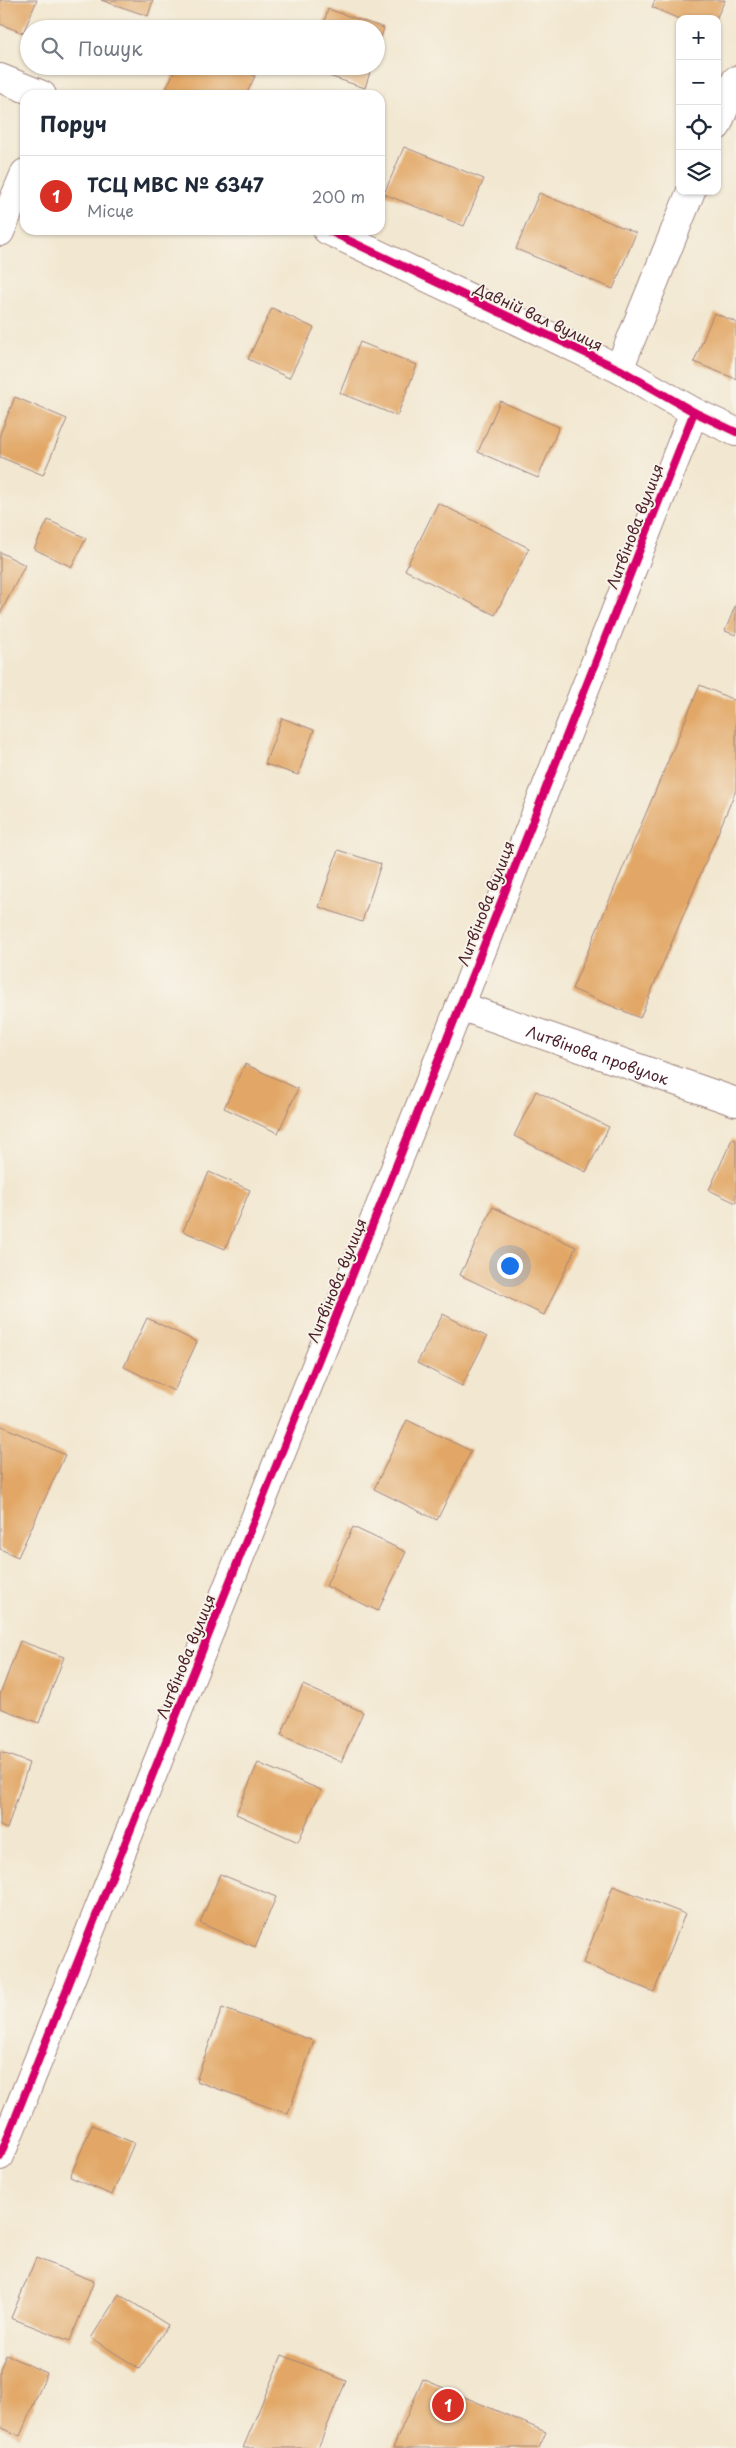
<!DOCTYPE html>
<html lang="uk">
<head>
<meta charset="utf-8">
<style>
  :root { --surface:#fff; --page:#f6f6f7; --text:#1f2937; --muted:#747a83; --line:#e0e1e3; --accent:#d93025 }
  body { margin:0; font-family:"Playpen Sans",sans-serif; background:var(--page); color:var(--text) }
  .controls { position:absolute; right:15px; top:15px; display:grid; overflow:hidden; border-radius:10px; box-shadow:0 1px 4px #0004 }
  .controls button { width:45px; height:45px; display:grid; place-items:center; padding:0; border:0; border-bottom:1px solid var(--line); background:var(--surface); color:var(--text); font:25px sans-serif }
  .you { position:absolute; left:509px; top:1265px; width:18px; height:18px; margin:-12px; border:4px solid #fff; border-radius:50%; background:#1a73e8; box-shadow:0 0 0 8px #1a73e833 }
  .badge { display:grid; place-items:center; width:32px; height:32px; border-radius:50%; background:var(--accent); color:#fff; font-size:16px; font-weight:700 }
  .pin { position:absolute; translate:-50% -50%; border:2px solid #fff; box-shadow:0 1px 5px #0006 }
  .list { margin:0; padding:0; list-style:none }
  h2 { display:flex; justify-content:space-between; align-items:center; height:65px; margin:0; padding:0 20px; font-size:21px }
  h2 small { font-size:16px; font-weight:400; color:var(--muted) }
  .list li { display:grid; grid-template-columns:32px 1fr auto; gap:15px; align-items:center; box-sizing:border-box; height:80px; padding:0 20px; border-top:1px solid var(--line) }
  .list b { display:block; font-size:19px; white-space:nowrap }
  .list p { margin:0; font-size:16px; white-space:nowrap; color:var(--muted) }
  .list em { font-size:16px; font-style:normal; color:var(--muted) }
  .icon { flex:none; width:28px; height:28px; fill:none; stroke:currentColor; stroke-width:2; stroke-linecap:round; stroke-linejoin:round }
  .map { position:relative; flex:none; width:736px; height:2448px; overflow:hidden }
  .search { position:absolute; background:var(--surface); box-shadow:0 1px 4px #0004; left:20px; top:20px; width:365px; height:55px; display:flex; align-items:center; gap:12px; box-sizing:border-box; padding:0 18px; border-radius:28px; color:var(--muted); font-size:19px }
  .panel { position:absolute; background:var(--surface); box-shadow:0 1px 4px #0004; left:20px; top:90px; width:365px; height:145px; border-radius:15px }
  .map>svg:first-child { display:block }
</style>
</head>
<body>
<div class="map">
<svg width="736" height="2448" viewBox="0 0 736 2448">
  <rect width="100%" height="100%" fill="#f7f3e8"/>
  <filter id="ink" filterUnits="userSpaceOnUse"><feTurbulence type="fractalNoise" baseFrequency=".02" numOctaves="2"/><feDisplacementMap in="SourceGraphic" scale="10" xChannelSelector="R" yChannelSelector="G"/><feConvolveMatrix kernelMatrix="1 2 1 2 8 2 1 2 1" color-interpolation-filters="sRGB"/></filter>
  <filter id="wash" filterUnits="userSpaceOnUse"><feTurbulence type="fractalNoise" baseFrequency=".0096" numOctaves="4" result="noise"/><feDisplacementMap in="SourceGraphic" scale="20" xChannelSelector="R" yChannelSelector="G"/><feGaussianBlur stdDeviation="1.12" result="paint"/><feColorMatrix in="noise" values="0 0 0 0 0 0 0 0 0 0 0 0 0 0 0 0 0 1.4 0 .05"/><feComposite in="paint" operator="in"/></filter>
  <g filter="url(#wash)">
    <rect width="100%" height="100%" fill="#f2e7d0"/>
    <g id="blocks">
      <g fill="#e2a766">
        <polygon points="0,0 37,0 23,33 0,24"/>
        <polygon points="101,0 153,0 148,16"/>
        <polygon points="655,0 725,0 716,19 679,19 652,7"/>
        <polygon points="328,9 384,28 377,50 376,29 322,29"/>
        <polygon points="177,66 235,66 255,76 246,95 163,95"/>
        <polygon points="310,66 372,66 365,88 308,69"/>
        <polygon points="404,147 484,179 464,226 384,194"/>
        <polygon points="539,193 636,233 613,289 516,249"/>
        <polygon points="272,308 314,328 289,378 248,359"/>
        <polygon points="714,313 736,322 736,379 694,362"/>
        <polygon points="360,342 417,365 397,416 340,393"/>
        <polygon points="15,397 67,419 43,475 0,457 0,434"/>
        <polygon points="500,401 559,427 538,478 478,452"/>
        <polygon points="438,503 529,548 495,615 405,570"/>
        <polygon points="48,520 86,538 72,567 34,549"/>
        <polygon points="0,552 25,565 0,614"/>
        <polygon points="736,604 736,635 725,631"/>
        <polygon points="700,685 736,701 736,790 640,1018 572,989"/>
        <polygon points="282,718 314,730 298,775 265,764"/>
        <polygon points="338,850 381,864 362,922 319,907"/>
        <polygon points="245,1064 298,1089 278,1133 224,1108"/>
        <polygon points="536,1091 609,1127 586,1172 514,1136"/>
        <polygon points="732,1139 736,1140 736,1203 709,1190"/>
        <polygon points="209,1172 250,1190 225,1249 183,1231"/>
        <polygon points="493,1207 576,1247 544,1315 460,1275"/>
        <polygon points="443,1314 487,1337 462,1386 417,1363"/>
        <polygon points="147,1318 197,1342 174,1391 124,1367"/>
        <polygon points="407,1420 471,1451 437,1520 374,1489"/>
        <polygon points="0,1425 65,1455 18,1557 0,1549"/>
        <polygon points="353,1527 406,1552 378,1611 326,1586"/>
        <polygon points="20,1641 64,1657 39,1723 0,1708 0,1695"/>
        <polygon points="303,1685 363,1712 341,1762 281,1735"/>
        <polygon points="0,1752 29,1763 7,1829 0,1826"/>
        <polygon points="258,1763 321,1790 298,1842 236,1814"/>
        <polygon points="220,1874 276,1897 255,1947 200,1923"/>
        <polygon points="613,1886 685,1914 654,1992 583,1963"/>
        <polygon points="222,2008 314,2041 288,2114 196,2081"/>
        <polygon points="92,2125 134,2143 112,2195 70,2177"/>
        <polygon points="36,2258 94,2281 70,2341 11,2318"/>
        <polygon points="119,2294 168,2325 140,2369 91,2338"/>
        <polygon points="6,2355 47,2373 20,2436 0,2427 0,2369"/>
        <polygon points="282,2355 346,2381 318,2448 243,2448"/>
        <polygon points="423,2379 546,2432 539,2448 393,2448"/>
      </g>
    </g>
  </g>
  <g filter="url(#ink)">
    <use href="#blocks" fill-opacity="0" stroke="#9e837e" stroke-width="1"/>
    <g fill="none" stroke-linecap="round" stroke-linejoin="round">
      <g stroke="#9e837e" stroke-width="30">
        <g id="minor">
          <polyline points="0,78 42,95"/>
          <polyline points="717,126 736,80"/>
          <polyline points="327,230 619,369 694,412 736,432"/>
          <polyline points="0,232 25,173"/>
          <polyline points="619,369 691,191"/>
          <path id="s1" d="M460 1006 736 1102"/>
          <polyline points="0,2156 460,1006 694,412"/>
        </g>
      </g>
      <use href="#minor" stroke="#fff" stroke-width="28"/>
      <g stroke="#f7f3e8" stroke-width="11">
        <g id="cycleway">
          <polyline points="327,230 619,369 694,412 736,432"/>
          <polyline points="0,2156 460,1006 694,412"/>
        </g>
      </g>
      <use href="#cycleway" stroke="#d6006c" stroke-width="8"/>
    </g>
  </g>
  <g text-anchor="middle" dominant-baseline="central" stroke-width="4" stroke-linejoin="round" paint-order="stroke">
    <g font-size="15" fill="#4a1f2b" stroke="#f7f3e8">
      <text transform="translate(539 316) rotate(25)">Давній вал вулиця</text>
      <text transform="translate(634 526) rotate(-69)">Литвінова вулиця</text>
      <text transform="translate(485 903) rotate(-69)">Литвінова вулиця</text>
      <text stroke="none"><textPath href="#s1" startOffset="146">Литвінова провулок</textPath></text>
      <text transform="translate(336 1280) rotate(-68)">Литвінова вулиця</text>
      <text transform="translate(185 1656) rotate(-68)">Литвінова вулиця</text>
    </g>
  </g>
</svg>
<div class="controls">
<button>+</button>
<button>−</button>
<button><svg class="icon" aria-label="locate" viewBox="0 0 24 24"><circle cx="12" cy="12" r="6"/><path d="M12 2v4M12 18v4M2 12h4M18 12h4"/></svg></button>
<button><svg class="icon" aria-label="layers" viewBox="0 0 24 24"><path d="M12 4l9 5-9 5-9-5zM3 14l9 5 9-5"/></svg></button>
</div>
<div class="you"></div>
<div class="pin badge" style="left:448px;top:2405px">1</div>
<div class="search"><svg class="icon" aria-label="search" viewBox="0 0 24 24"><circle cx="10" cy="10" r="6"/><path d="M15 15l6 6"/></svg>Пошук</div>
<section class="panel">
<h2>Поруч<small></small></h2>
<ul class="list">
<li><span class="badge">1</span><div><b>ТСЦ МВС № 6347</b><p>Місце</p></div><em>200 m</em></li>
</ul>
</section>
</div>
</body>
</html>
